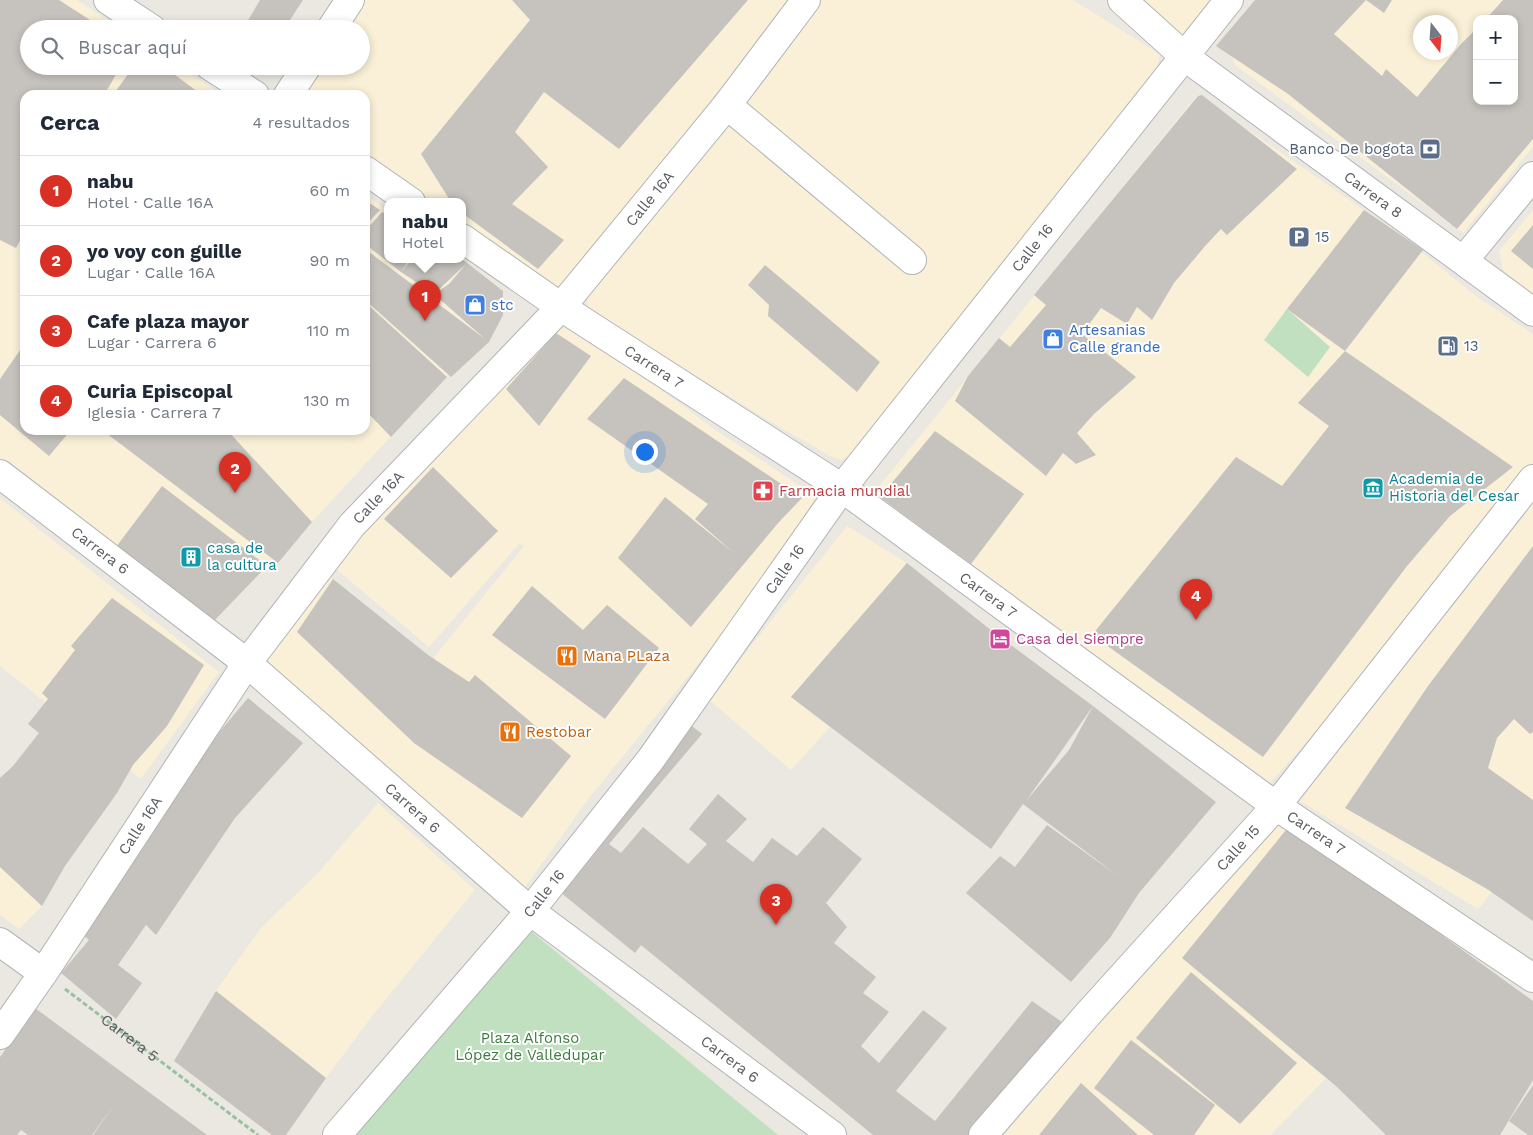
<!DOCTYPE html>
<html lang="es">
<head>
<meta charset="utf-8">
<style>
  :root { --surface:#fff; --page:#f6f6f7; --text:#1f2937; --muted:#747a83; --line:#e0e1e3; --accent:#d93025 }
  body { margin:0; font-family:"Work Sans",sans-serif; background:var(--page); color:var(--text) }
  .controls { position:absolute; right:15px; top:15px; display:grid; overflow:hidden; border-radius:10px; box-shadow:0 2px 8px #0003 }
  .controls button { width:45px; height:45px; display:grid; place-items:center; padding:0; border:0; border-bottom:1px solid var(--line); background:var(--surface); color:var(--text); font:25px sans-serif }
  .compass { position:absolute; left:1413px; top:15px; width:45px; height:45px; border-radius:50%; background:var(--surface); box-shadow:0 2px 8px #0003; rotate:163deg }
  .you { position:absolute; left:644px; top:451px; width:18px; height:18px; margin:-12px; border:4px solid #fff; border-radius:50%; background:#1a73e8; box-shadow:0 0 0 8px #1a73e833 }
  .badge { display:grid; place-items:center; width:32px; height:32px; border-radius:50%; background:var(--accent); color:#fff; font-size:16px; font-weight:700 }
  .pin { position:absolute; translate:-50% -41px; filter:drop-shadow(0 1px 2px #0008) }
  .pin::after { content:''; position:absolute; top:26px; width:18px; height:15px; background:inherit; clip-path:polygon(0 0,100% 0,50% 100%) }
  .popup { position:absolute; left:384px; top:198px; width:82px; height:65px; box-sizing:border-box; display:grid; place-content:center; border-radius:10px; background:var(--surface); filter:drop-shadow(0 1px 4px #0005); font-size:16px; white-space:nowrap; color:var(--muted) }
  .popup b { font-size:19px; color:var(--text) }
  .popup::after { content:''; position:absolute; left:50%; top:100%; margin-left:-10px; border:10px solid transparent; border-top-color:var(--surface) }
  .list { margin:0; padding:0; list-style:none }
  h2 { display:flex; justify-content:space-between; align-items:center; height:65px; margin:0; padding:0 20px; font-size:21px }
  h2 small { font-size:16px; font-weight:400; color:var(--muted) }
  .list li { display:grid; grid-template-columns:32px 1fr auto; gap:15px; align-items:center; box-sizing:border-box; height:70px; padding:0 20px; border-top:1px solid var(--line) }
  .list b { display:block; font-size:19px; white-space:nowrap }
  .list p { margin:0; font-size:16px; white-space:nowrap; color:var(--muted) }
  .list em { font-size:16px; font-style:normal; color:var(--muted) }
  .icon { flex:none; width:28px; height:28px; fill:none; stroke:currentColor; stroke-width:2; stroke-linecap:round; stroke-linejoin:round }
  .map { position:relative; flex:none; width:1533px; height:1135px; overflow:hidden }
  .search { position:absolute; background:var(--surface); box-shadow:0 2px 8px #0003; left:20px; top:20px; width:350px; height:55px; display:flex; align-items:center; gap:12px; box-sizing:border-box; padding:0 18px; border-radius:28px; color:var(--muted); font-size:19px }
  .panel { position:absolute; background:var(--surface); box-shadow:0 2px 8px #0003; left:20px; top:90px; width:350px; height:345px; border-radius:15px }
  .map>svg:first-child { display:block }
</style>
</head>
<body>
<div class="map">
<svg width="1533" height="1135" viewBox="0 0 1533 1135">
  <rect width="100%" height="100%" fill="#eae8e0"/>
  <g fill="#f9f0d7" fill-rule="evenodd">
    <polygon points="0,0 77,0 121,29 29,29 29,66 178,66 223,95 25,95 25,430 365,430 365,194 387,210 388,260 459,260 503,291 503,315 312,522 213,622 0,467"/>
    <polygon points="356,0 790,0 556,295 463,235 462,202 415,202 365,168 365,95 294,95 314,66 361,66 361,29 338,29"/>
    <polygon points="819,0 1073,0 1152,49 1160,55 1157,67 1151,79 849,456 841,460 830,456 761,416 596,314 588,306 587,296 814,11 820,3"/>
    <polygon points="1142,0 1215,0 1184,37"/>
    <path d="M1279 0H1533V147L1463 233 1235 65 1233 61 1234 56ZM1477 19H1514V101H1477ZM1420 22H1450V52H1420Z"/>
    <polygon points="1202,95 1238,123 1403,237 1477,297 1533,334 1533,464 1370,671 1270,783 880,497 876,490 1190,104 1197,96"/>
    <polygon points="1533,210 1533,295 1503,270 1499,251"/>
    <polygon points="561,325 653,384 717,431 817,497 812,503 806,518 704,657 589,798 523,890 254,663 324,572 415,648 426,667 524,546 519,544 429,647 331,565"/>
    <polygon points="0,498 219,672 141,779 0,666"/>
    <polygon points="1533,499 1533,840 1478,909 1300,801"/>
    <polygon points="847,526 907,563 791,697 830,727 791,770 710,701 742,657"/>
    <polygon points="378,803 475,890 373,1015 326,1078 216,991 261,928 319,872"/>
    <polygon points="1278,813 1461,939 1271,1135 1004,1135"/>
    <polygon points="0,867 42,906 19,929 0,915"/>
  </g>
  <g fill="#c0e0bf">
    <polygon points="1287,309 1330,347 1308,377 1264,340"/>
    <polygon points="520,922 778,1135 337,1135"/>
  </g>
  <g fill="#c6c3be">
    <polygon points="0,0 59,0 104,29 29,29 29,66 121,66 104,95 25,95 25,232 16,248 0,240"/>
    <polygon points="260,0 303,0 284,29 243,29"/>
    <polygon points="512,0 748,0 619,149 544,92 515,132 548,167 512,204 564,240 538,269 462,213 462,202 451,202 421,154 530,20"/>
    <polygon points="1255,0 1366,0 1334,34 1382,76 1386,69 1417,97 1461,44 1477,28 1477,101 1514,101 1514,19 1486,19 1503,0 1533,0 1533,139 1457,229 1288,94 1216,46"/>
    <polygon points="1366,0 1392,0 1384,13"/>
    <polygon points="134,66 163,66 202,95 113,95"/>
    <polygon points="1202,95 1297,169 1227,235 1221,229 1206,245 1174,283 1152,320 1137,307 1127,324 1101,308 1082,334 1136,377 1094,414 1077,433 1096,455 1076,464 1063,453 1046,476 955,401 968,376 999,338 1010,347 1046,305 1034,295 1198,96"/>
    <polygon points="365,200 380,210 365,226"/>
    <polygon points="1364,210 1423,250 1345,351 1513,467 1450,516 1407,566 1263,757 1092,635 1236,457 1282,486 1329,426 1298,403 1345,351 1287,309"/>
    <polygon points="382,212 388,215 388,260 409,260 401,272 411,260 462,259 503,291 503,315 489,342 451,377 365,300 365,249 485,339 434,294 449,284 466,264 434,294 401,272 365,244 365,231"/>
    <polygon points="1533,225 1533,269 1511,251"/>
    <polygon points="765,265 880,362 857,392 768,316 769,305 748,285"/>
    <polygon points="365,302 447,377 391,437 365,410"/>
    <polygon points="556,333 591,356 539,426 506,389"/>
    <polygon points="25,343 25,430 71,430 49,456 0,415 0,379"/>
    <polygon points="624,378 802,498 779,522 691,627 618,558 665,497 734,553 695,519 708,504 587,419"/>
    <polygon points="102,430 227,430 312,522 278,563"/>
    <polygon points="935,431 1024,494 971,564 880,497"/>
    <polygon points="433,467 498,531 451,578 384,519"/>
    <polygon points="162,486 267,566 213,622 116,547"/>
    <polygon points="1533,546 1533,732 1530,734 1514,719 1497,738 1488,768 1533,800 1533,921 1487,889 1345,808 1428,686"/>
    <polygon points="907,563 992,631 1093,706 1026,801 1069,750 1093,706 1216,802 1139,893 1110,938 1071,982 966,893 1000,856 1015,867 1047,825 1118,876 1023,804 991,849 791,697"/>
    <polygon points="333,579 428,655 469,682 475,675 571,756 522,818 414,743 297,632"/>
    <polygon points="532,586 583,630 607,605 659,648 605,719 492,635"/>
    <polygon points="112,598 204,665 167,726 133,765 117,793 65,866 42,906 0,867 0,778 13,766 39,733 28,724 48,699 42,693 75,650 71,646"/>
    <polygon points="248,698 303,743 235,818 156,935 146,925 118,965 142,983 116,1019 61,973 89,940 79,931 186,772"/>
    <polygon points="677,714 702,734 609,844 621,853 643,827 688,864 707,844 689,829 718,794 747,819 726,841 753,862 772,838 797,856 823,827 862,859 826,903 847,927 834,943 876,977 863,993 889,1012 861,1046 879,1063 923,1010 947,1028 896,1091 935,1121 1032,1001 1069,1027 984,1135 873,1135 641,945 635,953 544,879"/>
    <polygon points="1290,825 1533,1001 1533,1080 1500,1135 1386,1135 1336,1086 1182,958"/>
    <polygon points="1191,972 1297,1063 1240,1124 1136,1038"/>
    <polygon points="216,991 326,1078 286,1135 272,1135 174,1061"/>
    <polygon points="35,1008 207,1135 93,1135 114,1105 92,1135 28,1135 21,1130 17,1135 0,1135 0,1057"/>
    <polygon points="1131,1040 1215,1105 1194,1135 1154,1135 1094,1088"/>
    <polygon points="1081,1083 1138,1135 1039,1135"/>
    <polygon points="1533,1085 1533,1135 1528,1135 1509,1121"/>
  </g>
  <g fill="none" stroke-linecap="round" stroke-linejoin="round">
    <g stroke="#b1b3b7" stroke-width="30">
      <g id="minor">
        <polyline points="108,0 152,29"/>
        <path id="s2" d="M1122 0 1185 57 1533 312"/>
        <polyline points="331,29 350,0"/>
        <polyline points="210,66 255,95"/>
        <polyline points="288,95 307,66"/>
        <polyline points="727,105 912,260"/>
        <polyline points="365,170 411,202"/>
        <path id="s3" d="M462 238 561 307 842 488 1276 806 1533 978"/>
        <polyline points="1464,260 1533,176"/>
        <path id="s4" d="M0 474 247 663 530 911 832 1135"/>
        <polyline points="0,942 43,973"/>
        <path id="s5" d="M0 1035 44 972 247 663 352 525 561 307 727 105 806 0"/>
        <path id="s6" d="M337 1135 530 911 651 759 842 488 1229 0"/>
        <path id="s7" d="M983 1135 1088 1014 1276 806 1533 479"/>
      </g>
    </g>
    <path stroke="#9ac0a3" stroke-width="3" stroke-dasharray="5 2.5" stroke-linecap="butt" id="s1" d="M65 989 258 1135"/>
    <use href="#minor" stroke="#fff" stroke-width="28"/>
  </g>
  <defs>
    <g id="bank-square" transform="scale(1.125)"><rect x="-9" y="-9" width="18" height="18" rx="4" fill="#5c6f8a" stroke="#fff"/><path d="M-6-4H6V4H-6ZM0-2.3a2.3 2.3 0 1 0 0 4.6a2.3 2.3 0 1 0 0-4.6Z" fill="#fff"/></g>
    <g id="parking-square" transform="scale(1.125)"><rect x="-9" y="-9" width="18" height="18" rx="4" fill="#5c6f8a" stroke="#fff"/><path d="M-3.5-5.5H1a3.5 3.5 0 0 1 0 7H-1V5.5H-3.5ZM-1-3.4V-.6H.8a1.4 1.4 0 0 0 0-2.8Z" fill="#fff"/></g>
    <g id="shop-square" transform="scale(1.125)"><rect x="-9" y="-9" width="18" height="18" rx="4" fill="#3f7fe0" stroke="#fff"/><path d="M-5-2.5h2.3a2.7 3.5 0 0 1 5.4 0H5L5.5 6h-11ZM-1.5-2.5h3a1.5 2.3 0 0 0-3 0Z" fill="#fff"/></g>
    <g id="fuel-square" transform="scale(1.125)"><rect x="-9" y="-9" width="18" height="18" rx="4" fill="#5c6f8a" stroke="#fff"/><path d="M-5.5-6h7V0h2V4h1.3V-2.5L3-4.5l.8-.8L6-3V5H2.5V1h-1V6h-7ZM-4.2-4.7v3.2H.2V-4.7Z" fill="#fff"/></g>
    <g id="museum-square" transform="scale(1.125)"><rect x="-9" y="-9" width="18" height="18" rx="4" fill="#0f9aa8" stroke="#fff"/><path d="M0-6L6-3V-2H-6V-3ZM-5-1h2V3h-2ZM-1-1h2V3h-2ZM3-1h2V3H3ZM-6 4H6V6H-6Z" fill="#fff"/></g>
    <g id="pharmacy-square" transform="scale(1.125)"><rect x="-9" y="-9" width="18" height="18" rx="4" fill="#e0444e" stroke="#fff"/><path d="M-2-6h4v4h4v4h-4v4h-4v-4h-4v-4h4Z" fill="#fff"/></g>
    <g id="building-square" transform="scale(1.125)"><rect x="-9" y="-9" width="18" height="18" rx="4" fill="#0f9aa8" stroke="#fff"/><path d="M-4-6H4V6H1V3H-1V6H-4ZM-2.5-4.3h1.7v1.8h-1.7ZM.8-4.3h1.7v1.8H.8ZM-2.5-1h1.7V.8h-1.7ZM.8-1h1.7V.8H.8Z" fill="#fff"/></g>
    <g id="hotel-square" transform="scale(1.125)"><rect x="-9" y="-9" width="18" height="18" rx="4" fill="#d1479c" stroke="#fff"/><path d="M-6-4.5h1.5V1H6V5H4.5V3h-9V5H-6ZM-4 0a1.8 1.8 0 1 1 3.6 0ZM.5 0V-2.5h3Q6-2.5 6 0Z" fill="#fff"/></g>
    <g id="restaurant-square" transform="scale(1.125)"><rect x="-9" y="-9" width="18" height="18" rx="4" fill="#e8710a" stroke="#fff"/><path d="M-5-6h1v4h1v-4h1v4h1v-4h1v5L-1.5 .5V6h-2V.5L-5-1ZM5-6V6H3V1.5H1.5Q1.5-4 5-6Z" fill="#fff"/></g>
  </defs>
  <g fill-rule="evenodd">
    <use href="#bank-square" x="1430" y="149"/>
    <use href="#parking-square" x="1299" y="237"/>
    <use href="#shop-square" x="475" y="305"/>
    <use href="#shop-square" x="1053" y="339"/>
    <use href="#fuel-square" x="1448" y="346"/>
    <use href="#museum-square" x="1373" y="488"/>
    <use href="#pharmacy-square" x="763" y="491"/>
    <use href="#building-square" x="191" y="557"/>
    <use href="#hotel-square" x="1000" y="639"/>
    <use href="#restaurant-square" x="567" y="656"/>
    <use href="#restaurant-square" x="510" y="732"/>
  </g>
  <g text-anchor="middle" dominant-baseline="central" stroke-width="4" stroke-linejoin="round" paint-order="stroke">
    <g font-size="15" fill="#4e5e75" stroke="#fff" text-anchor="start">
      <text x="1414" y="149" text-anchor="end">Banco De bogota</text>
      <text x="1315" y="237">15</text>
      <text x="1464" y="346">13</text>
    </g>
    <g font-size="15" fill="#595c60" stroke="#fff">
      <text stroke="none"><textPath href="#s2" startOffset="318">Carrera 8</textPath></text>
      <text stroke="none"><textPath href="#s5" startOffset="1062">Calle 16A</textPath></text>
      <text stroke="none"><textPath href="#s6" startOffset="1128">Calle 16</textPath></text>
      <text stroke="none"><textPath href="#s3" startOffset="231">Carrera 7</textPath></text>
      <text stroke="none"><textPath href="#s5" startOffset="658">Calle 16A</textPath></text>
      <text stroke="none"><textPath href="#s4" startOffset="126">Carrera 6</textPath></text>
      <text stroke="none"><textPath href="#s6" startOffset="722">Calle 16</textPath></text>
      <text stroke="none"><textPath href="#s3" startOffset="636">Carrera 7</textPath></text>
      <text stroke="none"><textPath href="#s4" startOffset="531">Carrera 6</textPath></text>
      <text stroke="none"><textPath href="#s5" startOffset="252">Calle 16A</textPath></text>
      <text stroke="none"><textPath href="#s3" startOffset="1041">Carrera 7</textPath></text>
      <text stroke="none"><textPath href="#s7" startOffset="384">Calle 15</textPath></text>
      <text stroke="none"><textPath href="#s6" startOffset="318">Calle 16</textPath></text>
      <text stroke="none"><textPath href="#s1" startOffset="81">Carrera 5</textPath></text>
      <text stroke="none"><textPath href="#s4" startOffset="936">Carrera 6</textPath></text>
    </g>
    <g font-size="15" fill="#366cbe" stroke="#fff" text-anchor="start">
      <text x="491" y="305">stc</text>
      <text x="1069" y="330">Artesanias<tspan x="1069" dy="17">Calle grande</tspan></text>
    </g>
    <g font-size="15" fill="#0d838f" stroke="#fff" text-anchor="start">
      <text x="1389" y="479">Academia de<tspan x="1389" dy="17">Historia del Cesar</tspan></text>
      <text x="207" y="548">casa de<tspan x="207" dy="17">la cultura</tspan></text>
    </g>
    <g font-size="15" fill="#be3a42" stroke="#fff" text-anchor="start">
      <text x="779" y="491">Farmacia mundial</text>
    </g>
    <g font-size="15" fill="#b23c85" stroke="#fff" text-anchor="start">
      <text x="1016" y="639">Casa del Siempre</text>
    </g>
    <g font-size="15" fill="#c56008" stroke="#fff" text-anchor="start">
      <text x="583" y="656">Mana PLaza</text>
      <text x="526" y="732">Restobar</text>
    </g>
    <g font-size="15" fill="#3c7c3d" stroke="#fff">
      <text x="530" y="1038">Plaza Alfonso<tspan x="530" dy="17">López de Valledupar</tspan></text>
    </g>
  </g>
</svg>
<div class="controls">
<button>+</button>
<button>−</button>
</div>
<svg class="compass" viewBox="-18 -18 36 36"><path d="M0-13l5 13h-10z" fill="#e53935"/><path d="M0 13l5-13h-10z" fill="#747a83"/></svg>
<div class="you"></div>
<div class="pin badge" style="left:425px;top:321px">1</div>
<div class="popup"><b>nabu</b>Hotel</div>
<div class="pin badge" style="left:235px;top:493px">2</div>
<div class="pin badge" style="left:776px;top:925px">3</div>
<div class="pin badge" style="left:1196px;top:620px">4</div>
<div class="search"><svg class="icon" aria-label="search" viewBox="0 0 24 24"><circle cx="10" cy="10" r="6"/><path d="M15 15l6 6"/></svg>Buscar aquí</div>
<section class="panel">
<h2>Cerca<small>4 resultados</small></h2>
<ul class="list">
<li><span class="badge">1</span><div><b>nabu</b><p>Hotel · Calle 16A</p></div><em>60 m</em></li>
<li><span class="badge">2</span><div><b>yo voy con guille</b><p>Lugar · Calle 16A</p></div><em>90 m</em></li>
<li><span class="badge">3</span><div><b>Cafe plaza mayor</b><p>Lugar · Carrera 6</p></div><em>110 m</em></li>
<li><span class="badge">4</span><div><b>Curia Episcopal</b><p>Iglesia · Carrera 7</p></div><em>130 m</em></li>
</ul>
</section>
</div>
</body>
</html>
